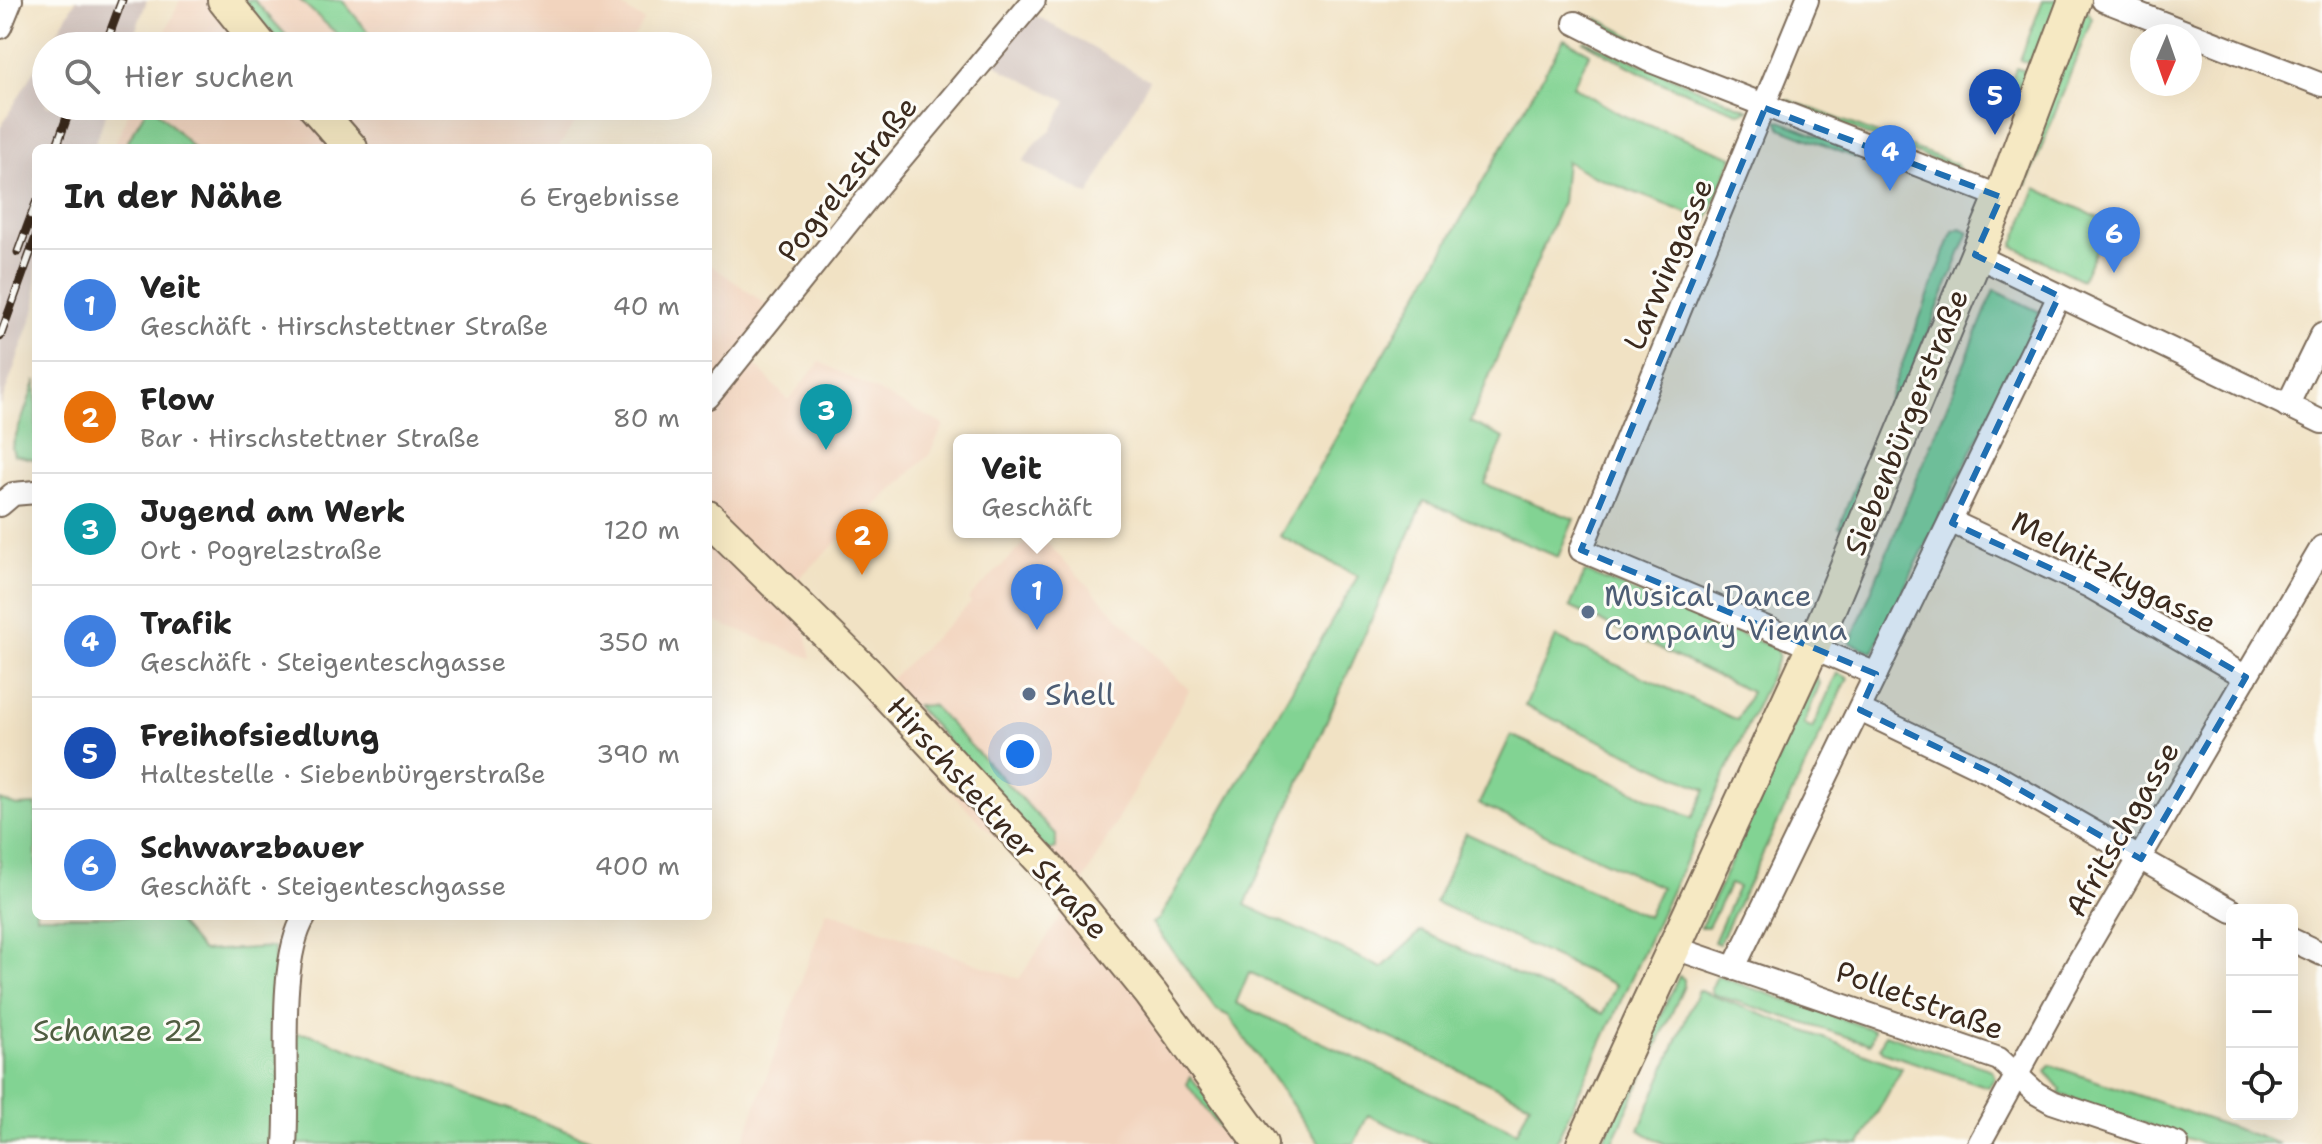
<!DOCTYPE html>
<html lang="de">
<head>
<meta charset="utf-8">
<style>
  :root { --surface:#fff; --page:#f2f2f2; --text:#222; --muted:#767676; --line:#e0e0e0; --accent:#1f6fb2 }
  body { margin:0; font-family:"Shantell Sans",sans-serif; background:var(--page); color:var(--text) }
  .controls { position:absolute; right:24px; bottom:24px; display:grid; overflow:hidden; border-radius:12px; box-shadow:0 8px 32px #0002 }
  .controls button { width:72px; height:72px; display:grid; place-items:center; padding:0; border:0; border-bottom:2px solid var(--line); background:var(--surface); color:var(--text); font:40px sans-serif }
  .compass { position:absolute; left:2130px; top:24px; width:72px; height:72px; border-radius:50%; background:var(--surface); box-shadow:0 8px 32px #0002; rotate:182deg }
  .you { position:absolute; left:1020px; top:754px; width:28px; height:28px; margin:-20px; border:6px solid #fff; border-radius:50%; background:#1a73e8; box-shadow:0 0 0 12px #1a73e833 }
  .badge { display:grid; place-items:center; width:52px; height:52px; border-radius:50%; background:var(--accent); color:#fff; font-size:26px; font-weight:700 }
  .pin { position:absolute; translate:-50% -66px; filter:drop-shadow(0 2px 4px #0008) }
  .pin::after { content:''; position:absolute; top:42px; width:28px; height:24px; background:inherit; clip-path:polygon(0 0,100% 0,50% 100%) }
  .popup { position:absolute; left:953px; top:434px; width:168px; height:104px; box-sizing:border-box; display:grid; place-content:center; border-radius:12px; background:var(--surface); filter:drop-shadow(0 2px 6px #0005); font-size:26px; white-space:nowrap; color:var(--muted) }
  .popup b { font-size:30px; color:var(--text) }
  .popup::after { content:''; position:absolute; left:50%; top:100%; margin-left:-16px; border:16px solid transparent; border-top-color:var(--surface) }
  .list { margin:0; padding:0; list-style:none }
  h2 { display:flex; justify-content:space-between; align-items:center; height:104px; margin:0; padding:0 32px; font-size:34px }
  h2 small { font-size:26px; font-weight:400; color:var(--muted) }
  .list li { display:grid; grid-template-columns:52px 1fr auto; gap:24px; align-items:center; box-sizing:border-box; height:112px; padding:0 32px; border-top:2px solid var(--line) }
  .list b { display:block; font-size:30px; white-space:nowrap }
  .list p { margin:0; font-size:26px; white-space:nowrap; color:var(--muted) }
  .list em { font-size:26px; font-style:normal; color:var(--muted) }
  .icon { flex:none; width:44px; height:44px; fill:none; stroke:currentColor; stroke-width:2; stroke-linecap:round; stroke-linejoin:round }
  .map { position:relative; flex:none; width:2322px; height:1144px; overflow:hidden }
  .search { position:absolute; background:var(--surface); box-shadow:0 8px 32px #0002; left:32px; top:32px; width:680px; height:88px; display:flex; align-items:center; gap:20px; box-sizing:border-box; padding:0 28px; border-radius:44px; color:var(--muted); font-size:30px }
  .panel { position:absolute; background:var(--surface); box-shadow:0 8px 32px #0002; left:32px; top:144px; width:680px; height:776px; border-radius:12px }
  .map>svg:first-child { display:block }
</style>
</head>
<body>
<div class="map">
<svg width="2322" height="1144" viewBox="0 0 2322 1144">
  <rect width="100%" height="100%" fill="#fdfcf7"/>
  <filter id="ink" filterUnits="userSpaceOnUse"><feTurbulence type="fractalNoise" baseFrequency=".0125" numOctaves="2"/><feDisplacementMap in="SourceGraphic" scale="16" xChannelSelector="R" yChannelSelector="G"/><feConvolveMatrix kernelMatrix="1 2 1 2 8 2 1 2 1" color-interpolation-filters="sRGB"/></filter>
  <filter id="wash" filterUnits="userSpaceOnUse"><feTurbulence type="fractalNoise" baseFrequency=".006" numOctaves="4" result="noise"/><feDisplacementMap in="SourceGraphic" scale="32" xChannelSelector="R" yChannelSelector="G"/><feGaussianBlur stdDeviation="1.8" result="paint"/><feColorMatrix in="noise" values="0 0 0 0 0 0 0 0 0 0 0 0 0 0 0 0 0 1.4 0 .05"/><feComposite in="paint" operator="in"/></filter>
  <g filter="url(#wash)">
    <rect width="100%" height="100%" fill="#f1e2c4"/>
    <g fill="#f2d4be">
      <polygon points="180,0 612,0 644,21 627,46 159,46"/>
      <polygon points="132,106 586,106 558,148 113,148"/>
      <polygon points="708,263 780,314 746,355 788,400 820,362 944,425 929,455 796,581 811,658 708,619"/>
      <polygon points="1036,532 1189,690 1078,891 1255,1144 742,1144 827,910 1019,979 1078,891 997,839 864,704 971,603 968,599"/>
    </g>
    <g fill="#cfc0ba">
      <polygon points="76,0 147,0 130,46 49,46"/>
      <polygon points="1026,10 1149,80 1089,195 1023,162 1034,144 1051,131 1067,101 1005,71 988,58"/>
      <polygon points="46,51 46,106 109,106 93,148 36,148 36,307 0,407 0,128"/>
    </g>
    <g fill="#82d393" stroke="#5e7e58" stroke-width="2" fill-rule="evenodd">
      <polygon points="242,0 254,0 296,46 284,46"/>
      <polygon points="300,0 342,0 374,39 365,46 350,46"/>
      <polygon points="2043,0 2061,0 2035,66 2020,60"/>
      <polygon points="2086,9 2092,18 2027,185 2019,182"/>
      <polygon points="1597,18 1649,46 1754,90 1650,54 1596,23"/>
      <path d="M1564 39 1590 53 1573 86 1622 115 1733 157 1707 221 1593 176 1566 161 1562 202 1470 422 1504 438 1485 484 1574 519 1558 557 1424 501 1245 905 1382 968 1421 931 1603 1014 1616 985 1435 902 1466 833 1647 917 1661 887 1479 804 1511 735 1692 818 1706 790 1525 706 1556 637 1737 720 1751 692 1570 607 1585 572 1775 648 1779 657 1555 1144H1431L1368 1115 1354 1144H1320L1229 1016 1217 1010 1152 923 1159 919 1358 576 1280 536ZM1249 972 1530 1103 1517 1132 1236 1003Z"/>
      <polygon points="1586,41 1749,110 1740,113 1657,81 1584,42"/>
      <polygon points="2016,68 2032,73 2027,88 2008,113 2000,110"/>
      <polygon points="1789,100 1956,164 1960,170 1783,103"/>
      <polygon points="148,106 153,106 193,148 124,148"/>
      <polygon points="1777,120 1858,151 1856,158 1780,128"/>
      <polygon points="2036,188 2109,223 2082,280 2013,246"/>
      <polygon points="1961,228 1969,232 1891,422 1881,419 1953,231"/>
      <polygon points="1994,290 2040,312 1873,652 1850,643"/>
      <polygon points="36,380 36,460 14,455 12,447"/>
      <polygon points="1873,439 1883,443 1848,530 1839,527"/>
      <polygon points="1837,673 1848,678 1719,944 1714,942 1738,887 1730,884 1708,927 1701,927 1816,676 1820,683 1804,724 1812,729"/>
      <polygon points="932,705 1056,835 1056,848 1047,851 916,706"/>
      <polygon points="0,800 17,806 36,805 36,916 172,916 202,951 274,947 276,1033 310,1034 601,1144 0,1144"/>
      <polygon points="1679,976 1684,979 1684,986 1612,1144 1602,1144"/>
      <polygon points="1717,976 1874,1030 1870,1044 1713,994 1711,989"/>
      <polygon points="1698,990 1902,1068 1860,1144 1665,1144 1639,1130"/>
      <polygon points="1885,1034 1992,1070 1995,1078 1988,1087 1883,1052 1880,1047"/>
      <polygon points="2050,1065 2280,1144 2204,1144 2059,1094 2061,1090 2046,1072"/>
      <polygon points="1191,1077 1229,1126 1223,1133 1187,1084"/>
    </g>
  </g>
  <g filter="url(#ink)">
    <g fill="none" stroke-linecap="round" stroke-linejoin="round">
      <g stroke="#7b6a58" stroke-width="26">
        <g id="street">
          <polyline points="1807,0 1581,550 1876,674"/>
          <polyline points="2103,0 2322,85"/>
          <polyline points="1575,23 1648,60 2001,197"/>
          <polyline points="0,27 11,0"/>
          <polyline points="1975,255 2322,422"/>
          <polyline points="708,397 866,200 1034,0"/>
          <polyline points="2287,406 2322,334"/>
          <polyline points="0,505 13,494 36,492"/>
          <polyline points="1952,522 2089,586 2246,677"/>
          <polyline points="1860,710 1991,773 2232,911"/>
          <polyline points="2292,940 2322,954"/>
          <polyline points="1675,948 1999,1059 2036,1093 2052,1102 2177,1144"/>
          <polyline points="1735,965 2059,296"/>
          <path d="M285 1144C290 1085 275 963 305 916"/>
          <polyline points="1979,1144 2078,963 2322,547"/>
        </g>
      </g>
      <g stroke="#7b6a58" stroke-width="36">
        <g id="secondary">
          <polyline points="224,0 261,46"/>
          <polyline points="314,106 351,148"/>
          <polyline points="708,517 868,674 1053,873 1151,994 1261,1144"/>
          <polyline points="1583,1144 1813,647 2001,197 2075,0"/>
        </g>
      </g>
      <use href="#street" stroke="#fff" stroke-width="22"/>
      <use href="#secondary" stroke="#f6e9c3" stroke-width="32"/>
      <g stroke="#3b2a1e" stroke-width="9">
        <g id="rail">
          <polyline points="105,46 122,0"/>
          <polyline points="56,148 71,106"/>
          <polyline points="18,252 36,203"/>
          <polyline points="0,337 36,237"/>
        </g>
      </g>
      <use href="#rail" stroke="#fdfcf7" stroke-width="6" stroke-dasharray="18" stroke-linecap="butt"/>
    </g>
  </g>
  <path fill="#1f6fb2" fill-opacity="0.2" stroke="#1f6fb2" stroke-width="6" stroke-dasharray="16 10" stroke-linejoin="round" d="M1765 108 2001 197 1975 255 2059 296 1952 523 2089 586 2246 677 2141 859 1991 773 1860 710 1876 674 1581 550Z"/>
  <g fill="#5c6f8a" stroke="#fdfcf7" stroke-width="3">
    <circle cx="1588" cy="612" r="8"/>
    <circle cx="1029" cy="694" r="8"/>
  </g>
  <g text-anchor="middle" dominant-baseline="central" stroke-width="6" stroke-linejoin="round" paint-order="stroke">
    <g font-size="30" fill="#3b2a1e" stroke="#fdfcf7">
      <text transform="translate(847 179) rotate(-51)">Pogrelzstraße</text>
      <text transform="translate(1668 264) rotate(-67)">Larwingasse</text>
      <text transform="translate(1906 422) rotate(-68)">Siebenbürgerstraße</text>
      <text transform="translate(2114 572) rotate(28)">Melnitzkygasse</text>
      <text transform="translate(998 818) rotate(48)">Hirschstettner Straße</text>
      <text transform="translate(2122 829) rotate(-60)">Afritschgasse</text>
      <text transform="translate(1920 1000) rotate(20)">Polletstraße</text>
    </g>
    <g font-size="30" fill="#4e5e75" stroke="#fdfcf7" text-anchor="start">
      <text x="1604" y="595">Musical Dance<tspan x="1604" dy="34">Company Vienna</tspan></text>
      <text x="1045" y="694">Shell</text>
    </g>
    <g font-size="30" fill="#505d41" stroke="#fdfcf7">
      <text x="118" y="1030">Schanze 22</text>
    </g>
  </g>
</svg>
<div class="controls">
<button>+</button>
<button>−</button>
<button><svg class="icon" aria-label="locate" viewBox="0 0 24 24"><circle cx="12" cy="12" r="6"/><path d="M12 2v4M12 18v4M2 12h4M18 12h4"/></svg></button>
</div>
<svg class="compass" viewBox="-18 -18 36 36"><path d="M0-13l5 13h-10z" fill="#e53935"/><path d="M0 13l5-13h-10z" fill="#767676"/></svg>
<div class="you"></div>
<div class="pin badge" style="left:1037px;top:630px;background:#3f7fe0">1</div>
<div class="popup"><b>Veit</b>Geschäft</div>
<div class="pin badge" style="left:862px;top:575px;background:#e8710a">2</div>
<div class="pin badge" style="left:826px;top:450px;background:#0f9aa8">3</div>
<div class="pin badge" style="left:1890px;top:191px;background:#3f7fe0">4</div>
<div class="pin badge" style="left:1995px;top:135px;background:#1a4fb4">5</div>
<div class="pin badge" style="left:2114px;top:273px;background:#3f7fe0">6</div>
<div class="search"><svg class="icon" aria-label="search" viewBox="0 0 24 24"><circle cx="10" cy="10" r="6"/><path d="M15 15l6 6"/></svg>Hier suchen</div>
<section class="panel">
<h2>In der Nähe<small>6 Ergebnisse</small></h2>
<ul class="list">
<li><span class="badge" style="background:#3f7fe0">1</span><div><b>Veit</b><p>Geschäft · Hirschstettner Straße</p></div><em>40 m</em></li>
<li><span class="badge" style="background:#e8710a">2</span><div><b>Flow</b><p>Bar · Hirschstettner Straße</p></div><em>80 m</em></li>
<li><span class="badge" style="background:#0f9aa8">3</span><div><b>Jugend am Werk</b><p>Ort · Pogrelzstraße</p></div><em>120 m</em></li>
<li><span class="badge" style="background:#3f7fe0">4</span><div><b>Trafik</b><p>Geschäft · Steigenteschgasse</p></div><em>350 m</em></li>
<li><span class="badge" style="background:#1a4fb4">5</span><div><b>Freihofsiedlung</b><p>Haltestelle · Siebenbürgerstraße</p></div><em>390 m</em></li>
<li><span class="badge" style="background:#3f7fe0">6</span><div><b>Schwarzbauer</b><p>Geschäft · Steigenteschgasse</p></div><em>400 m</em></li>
</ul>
</section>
</div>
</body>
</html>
